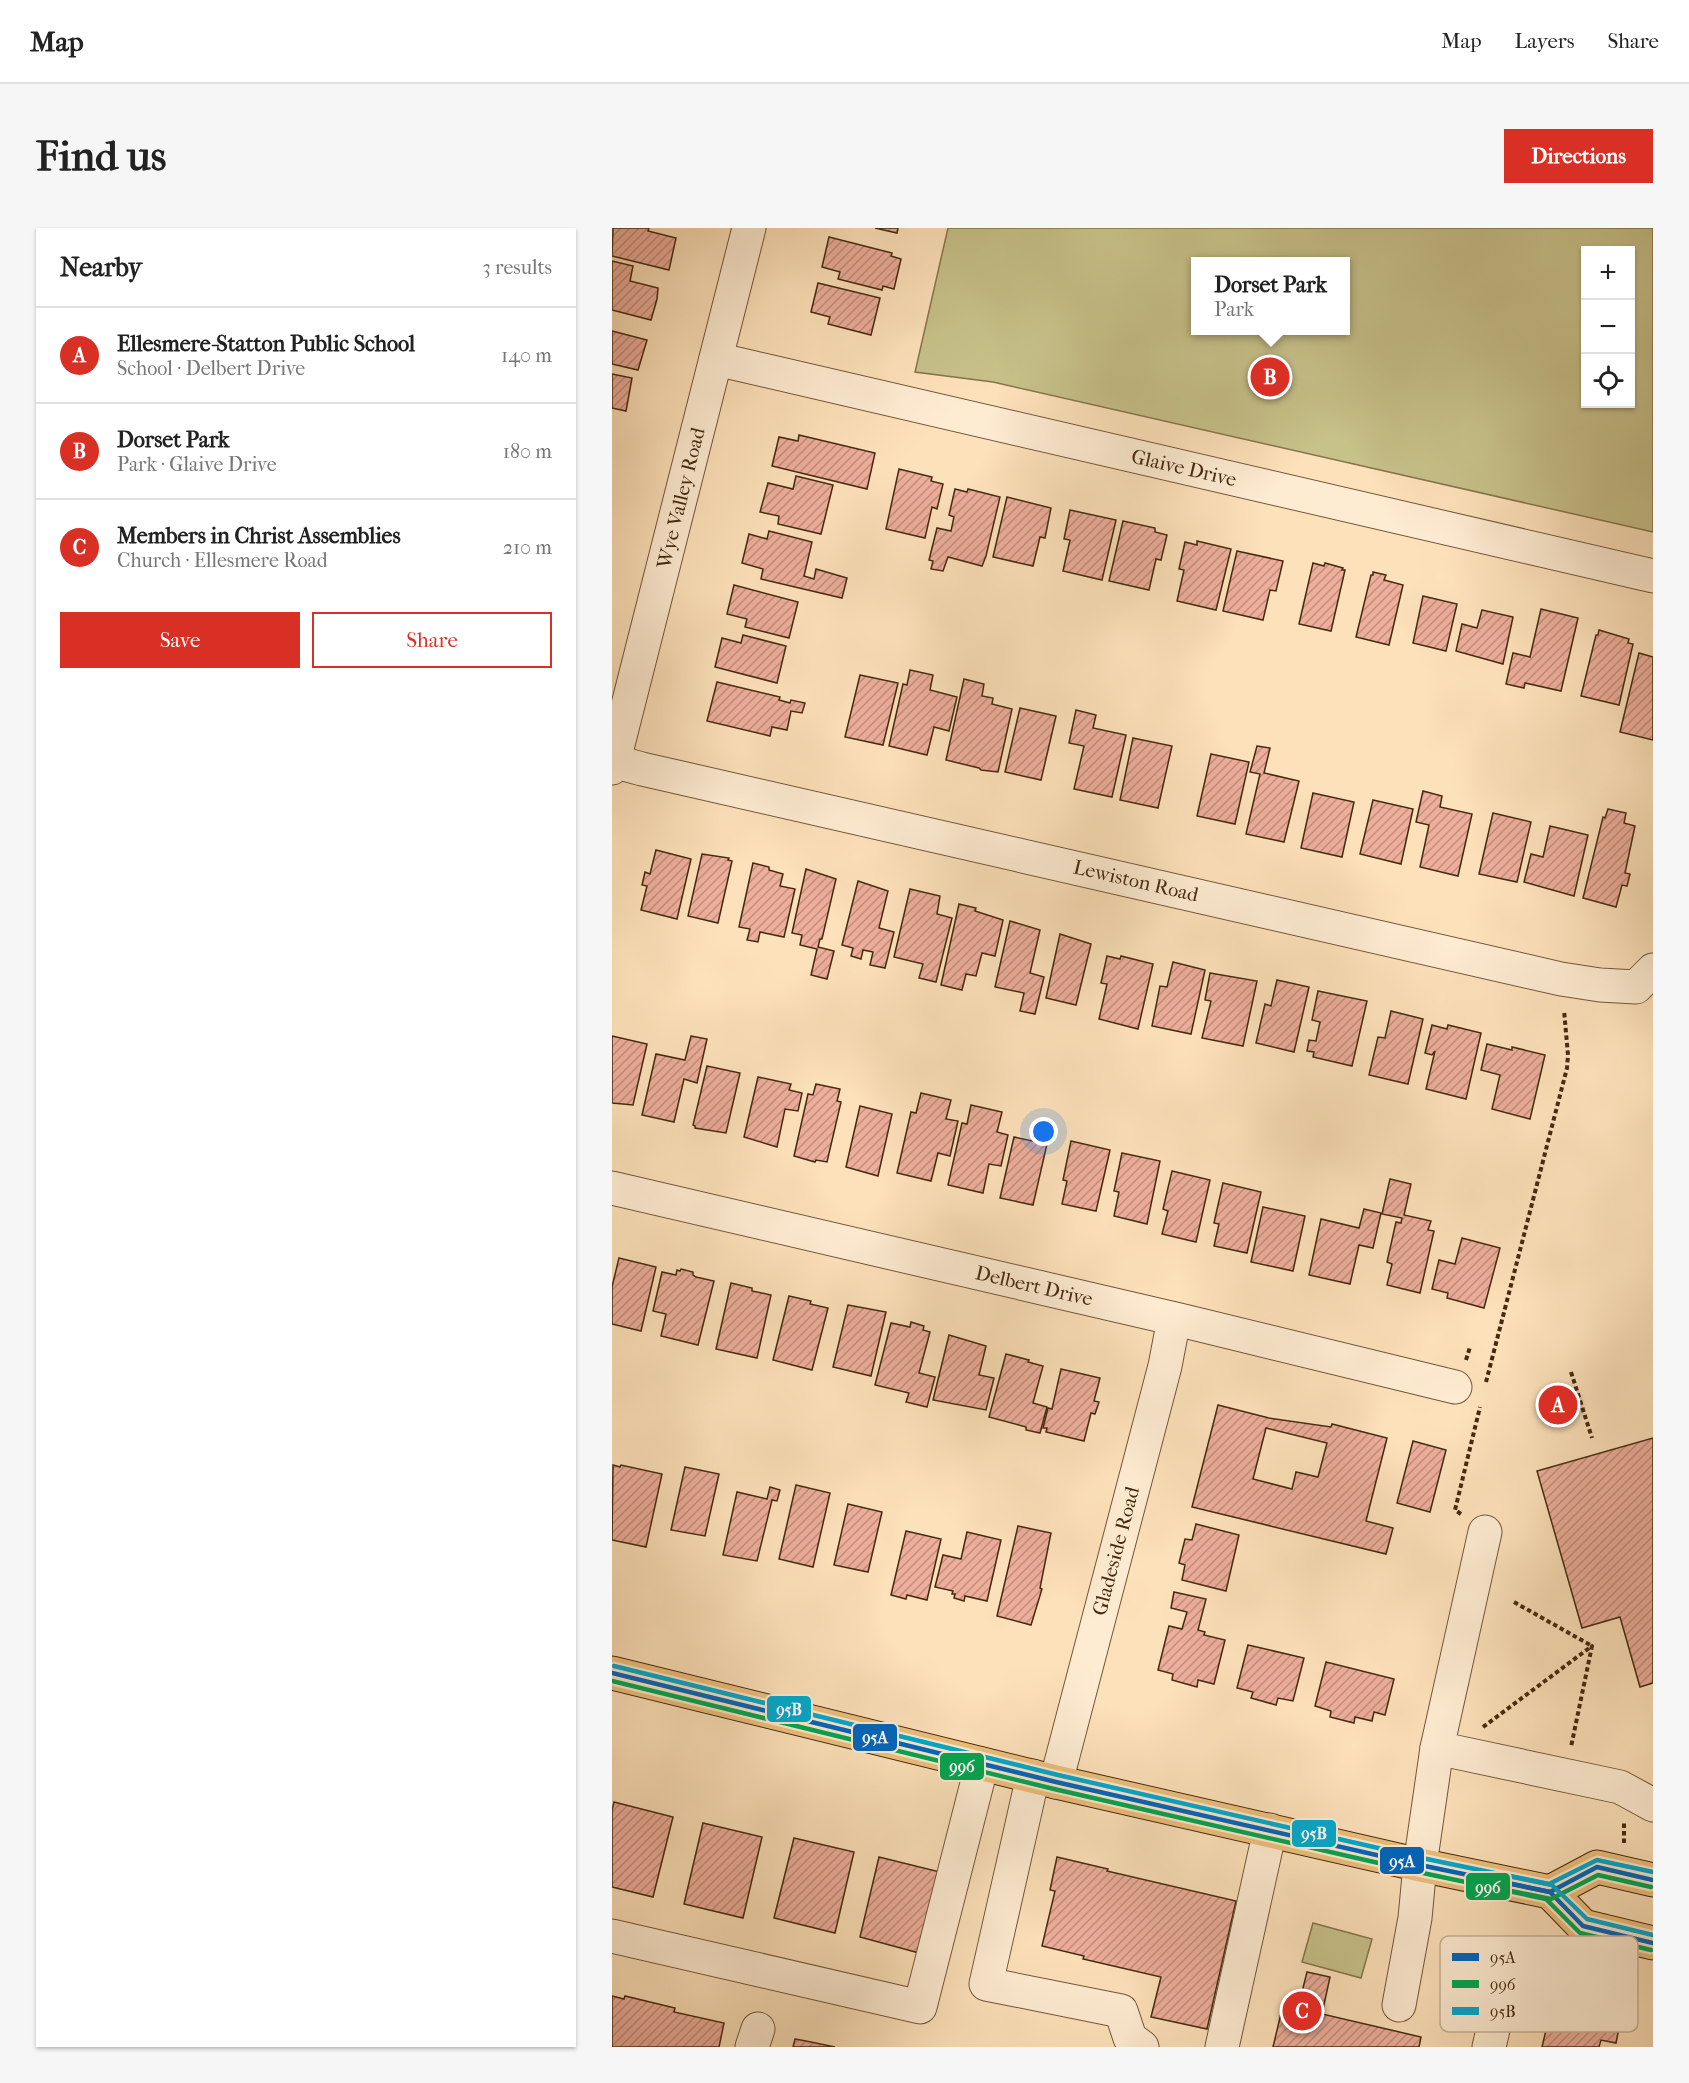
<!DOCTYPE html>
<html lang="en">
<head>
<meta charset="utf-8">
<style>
  :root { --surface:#fff; --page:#f6f6f6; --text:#222; --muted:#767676; --line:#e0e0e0; --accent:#d93025 }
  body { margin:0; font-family:"IM FELL French Canon",serif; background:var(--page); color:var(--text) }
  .controls { position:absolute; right:18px; top:18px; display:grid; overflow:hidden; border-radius:0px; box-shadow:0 2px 4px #0004 }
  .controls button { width:54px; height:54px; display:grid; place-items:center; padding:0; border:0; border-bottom:2px solid var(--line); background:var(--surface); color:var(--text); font:30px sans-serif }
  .you { position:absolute; left:432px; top:904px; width:21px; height:21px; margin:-15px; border:4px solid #fff; border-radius:50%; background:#1a73e8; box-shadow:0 0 0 9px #1a73e833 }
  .badge { display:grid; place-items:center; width:39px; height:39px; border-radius:50%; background:var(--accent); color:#fff; font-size:20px; font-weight:700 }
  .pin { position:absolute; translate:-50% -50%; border:3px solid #fff; box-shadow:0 2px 6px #0006 }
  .popup { position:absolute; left:579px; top:29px; width:159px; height:78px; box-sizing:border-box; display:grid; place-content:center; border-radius:0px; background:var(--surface); filter:drop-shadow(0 2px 4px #0005); font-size:20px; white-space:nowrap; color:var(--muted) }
  .popup b { font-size:22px; color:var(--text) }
  .popup::after { content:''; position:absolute; left:50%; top:100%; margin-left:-12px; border:12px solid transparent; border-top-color:var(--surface) }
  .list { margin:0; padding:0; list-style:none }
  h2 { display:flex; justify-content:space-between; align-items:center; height:78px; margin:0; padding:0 24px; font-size:26px }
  h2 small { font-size:20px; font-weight:400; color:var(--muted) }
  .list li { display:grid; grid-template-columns:39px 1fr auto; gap:18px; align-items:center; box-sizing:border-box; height:96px; padding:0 24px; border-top:2px solid var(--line) }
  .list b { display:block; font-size:22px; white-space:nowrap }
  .list p { margin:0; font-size:20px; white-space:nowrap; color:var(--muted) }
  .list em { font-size:20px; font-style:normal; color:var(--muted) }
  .actions { display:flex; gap:12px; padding:18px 24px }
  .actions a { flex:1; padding:14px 0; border:2px solid var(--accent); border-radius:0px; text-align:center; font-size:21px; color:var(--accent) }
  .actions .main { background:var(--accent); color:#fff }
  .icon { flex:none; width:33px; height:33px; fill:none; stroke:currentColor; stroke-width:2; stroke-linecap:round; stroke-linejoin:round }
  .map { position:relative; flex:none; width:1041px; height:1819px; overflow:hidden; border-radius:0px }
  header { display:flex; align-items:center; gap:36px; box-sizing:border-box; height:84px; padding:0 30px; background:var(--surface); border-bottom:2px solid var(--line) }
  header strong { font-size:28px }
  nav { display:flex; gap:33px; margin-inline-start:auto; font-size:21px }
  .intro { display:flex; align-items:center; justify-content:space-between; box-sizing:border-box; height:144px; padding:0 36px }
  h1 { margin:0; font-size:42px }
  .button { padding:15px 27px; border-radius:0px; background:var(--accent); color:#fff; font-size:21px; font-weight:700 }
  main { display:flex; gap:36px; padding:0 36px }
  aside { flex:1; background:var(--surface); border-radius:0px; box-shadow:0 2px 4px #0004 }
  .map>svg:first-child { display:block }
</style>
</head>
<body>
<header>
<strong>Map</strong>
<nav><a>Map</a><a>Layers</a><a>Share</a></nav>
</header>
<div class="intro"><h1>Find us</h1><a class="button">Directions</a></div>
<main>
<aside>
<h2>Nearby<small>3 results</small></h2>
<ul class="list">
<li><span class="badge">A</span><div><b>Ellesmere-Statton Public School</b><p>School · Delbert Drive</p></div><em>140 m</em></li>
<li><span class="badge">B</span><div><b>Dorset Park</b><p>Park · Glaive Drive</p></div><em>180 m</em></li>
<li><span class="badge">C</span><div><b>Members in Christ Assemblies</b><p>Church · Ellesmere Road</p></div><em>210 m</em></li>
</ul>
<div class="actions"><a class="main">Save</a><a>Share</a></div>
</aside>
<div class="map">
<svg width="1041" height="1819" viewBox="0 0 1041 1819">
  <defs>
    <pattern id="building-hatch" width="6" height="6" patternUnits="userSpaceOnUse" patternTransform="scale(1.5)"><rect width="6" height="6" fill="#edae9b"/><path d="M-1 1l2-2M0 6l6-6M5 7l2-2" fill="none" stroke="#c28e7d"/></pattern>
  </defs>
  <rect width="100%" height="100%" fill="#fde1ba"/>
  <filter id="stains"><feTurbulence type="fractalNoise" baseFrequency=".00333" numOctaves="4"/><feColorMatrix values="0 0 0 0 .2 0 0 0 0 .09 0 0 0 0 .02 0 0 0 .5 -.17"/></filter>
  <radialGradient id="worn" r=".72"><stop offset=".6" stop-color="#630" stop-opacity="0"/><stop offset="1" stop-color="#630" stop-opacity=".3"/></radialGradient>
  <g fill="#c7c18a" stroke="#86754c" stroke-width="1.5" fill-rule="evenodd">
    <path d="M336 0H1041V304L381 154 303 144ZM1018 22V176H974V22ZM583 33H733V102H583Z"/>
    <polygon points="701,1695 760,1711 749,1750 690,1734"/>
  </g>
  <g fill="url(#building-hatch)" stroke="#45290f" stroke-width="1.5" fill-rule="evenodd">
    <polygon points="1,0 37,0 36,3 64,10 57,42 0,28"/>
    <polygon points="263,0 286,0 285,5"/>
    <polygon points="217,9 280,25 279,28 289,31 282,61 271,58 270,62 226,51 228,44 210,39"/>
    <polygon points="0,33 21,38 18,53 46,60 45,71 39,92 0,82"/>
    <polygon points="206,55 268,70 259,107 216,96 218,89 199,84"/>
    <polygon points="0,103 35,112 26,142 0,136"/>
    <polygon points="0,146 20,150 14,183 0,180"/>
    <polygon points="187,207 263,225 255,261 160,238 167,209 186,213"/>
    <polygon points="287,241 320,249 319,253 331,256 325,281 320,279 313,310 274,301"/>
    <polygon points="184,248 221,257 209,306 166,296 167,288 148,284 156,255 181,261"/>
    <polygon points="343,261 355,264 356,261 388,269 374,328 370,338 336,329 331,343 319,341 321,333 317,332 325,300 339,303 342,289 337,287"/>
    <polygon points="395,269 439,280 433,310 428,309 421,338 381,329"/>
    <polygon points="458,282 504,292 490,352 451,343 458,312 452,311"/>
    <polygon points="511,293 543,300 543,304 555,307 549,332 544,331 537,362 497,353"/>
    <polygon points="157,303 200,314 192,348 202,351 204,341 235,350 230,370 149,351 151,341 130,335 137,306 155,311"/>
    <polygon points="585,313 619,321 604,382 565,373 572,342 567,341 573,314 585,317"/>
    <polygon points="625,323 671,333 664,363 658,362 651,392 611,383"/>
    <polygon points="701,335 712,338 713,335 731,340 730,342 733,342 719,403 687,396"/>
    <polygon points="761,344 774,347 772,352 791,357 777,417 744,409 759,347 761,347"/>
    <polygon points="122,357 186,374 177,410 133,399 135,391 115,386"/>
    <polygon points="811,368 845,376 834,423 801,415"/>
    <polygon points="929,381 966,390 949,463 913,455 912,460 894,456 901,425 918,429"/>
    <polygon points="870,382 901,389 891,436 844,423 850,396 865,400"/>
    <polygon points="987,402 1017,411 1016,415 1021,416 1007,477 969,468 984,407 986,407"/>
    <polygon points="131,407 174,418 165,455 103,439 110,410 129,415"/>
    <polygon points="1027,425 1041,429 1041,512 1008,504"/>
    <polygon points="298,442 321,447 318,462 345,469 337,503 322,499 315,527 277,518 291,456 295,457"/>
    <polygon points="248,447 286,455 271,517 233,509"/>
    <polygon points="352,451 372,456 370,468 381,470 380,476 400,481 386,544 369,542 367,540 334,532"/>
    <polygon points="105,454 168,469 167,472 178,475 179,472 193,475 190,485 179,483 175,502 160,499 158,508 95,493"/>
    <polygon points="408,480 444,488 429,552 393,544"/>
    <polygon points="464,482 484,487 481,500 514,507 500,569 462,561 472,518 457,515"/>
    <polygon points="521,510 560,518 546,580 508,572"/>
    <polygon points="645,518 658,520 652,545 687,553 672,614 634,606 648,546 638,544"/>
    <polygon points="599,526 637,534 623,596 585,588"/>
    <polygon points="811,563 830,568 828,579 860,586 846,648 808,639 817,597 804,594"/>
    <polygon points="701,565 742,574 730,629 689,620"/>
    <polygon points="761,572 801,581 789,636 748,626"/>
    <polygon points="996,581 1014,585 1012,595 1023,598 1013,645 1018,646 1015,658 1010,657 1004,679 971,670 991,589 993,590"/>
    <polygon points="881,585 919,594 905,654 867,646"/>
    <polygon points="938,598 976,607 962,668 912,654 919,626 931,629"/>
    <polygon points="44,622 79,631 65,691 29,682 35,658 30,657 33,644 38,646"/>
    <polygon points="90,626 117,630 116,632 120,633 106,695 76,688"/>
    <polygon points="141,635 157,639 157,642 171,646 168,658 183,661 172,709 148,704 146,714 135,712 138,701 127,699"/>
    <polygon points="194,641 224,651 210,711 208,711 206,719 222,723 215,751 199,747 205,721 188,717 190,707 180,705"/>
    <polygon points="246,653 276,663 267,700 282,704 273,740 258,737 261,724 251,722 249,731 239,728 241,720 230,717"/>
    <polygon points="298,661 328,668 325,686 340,690 324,754 307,750 311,736 282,729"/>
    <polygon points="347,676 364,680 363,683 391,692 383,728 370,725 364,748 354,746 350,762 329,757"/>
    <polygon points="398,693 428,702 418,745 432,749 423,786 408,783 412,765 383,759"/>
    <polygon points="448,706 479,716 464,777 434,770"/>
    <polygon points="495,728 508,731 509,728 541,736 526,801 487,791 495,756 489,755"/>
    <polygon points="561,734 593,742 579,806 540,798 548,758 555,759"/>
    <polygon points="598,745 645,753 631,818 590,810 599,773 593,772"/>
    <polygon points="665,752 697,759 682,824 644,815 653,776 659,778"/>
    <polygon points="706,763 755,773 740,838 701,829 702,824 695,823 697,812 704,813 708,794 700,792"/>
    <polygon points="779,783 811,791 796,856 757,847 766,809 773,810"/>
    <polygon points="820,797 835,801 836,797 869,805 854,871 814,861 823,823 820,827 813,825"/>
    <polygon points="0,808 35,816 21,877 0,875"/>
    <polygon points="79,808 95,811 85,855 72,851 62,894 30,887 44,826 73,832"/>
    <polygon points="875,816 900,822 900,819 933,827 918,891 880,881 888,847 869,842"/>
    <polygon points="95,838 128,845 114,905 83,900 83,898 81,897"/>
    <polygon points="146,849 179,856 177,862 190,865 186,883 173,881 165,919 132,909"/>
    <polygon points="204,856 228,861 225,873 229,874 215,934 204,932 203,934 182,928 196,866 201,867"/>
    <polygon points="309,865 339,872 334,891 346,893 338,928 326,925 319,953 285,945 299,884 304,885"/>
    <polygon points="359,877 390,884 385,904 396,907 389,938 377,936 371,965 336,957 350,895 355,896"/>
    <polygon points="248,878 280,886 266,948 234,939"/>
    <polygon points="402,909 435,916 421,977 388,970"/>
    <polygon points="459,913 498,922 484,983 450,976 455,953 451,952"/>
    <polygon points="510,925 548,933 535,996 502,988 507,964 502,963"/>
    <polygon points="560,943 598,952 584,1014 550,1006 556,983 551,981"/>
    <polygon points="778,951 799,956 792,987 819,993 816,1002 822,1003 808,1065 775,1057 780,1036 775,1034 784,994 789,995 790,990 770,986"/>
    <polygon points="611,955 649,964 635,1025 602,1018 607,996 602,995"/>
    <polygon points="651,979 693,988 681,1043 639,1034"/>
    <polygon points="752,981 769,985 761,1020 747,1017 738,1056 697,1047 709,991 747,1000"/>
    <polygon points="850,1010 888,1020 872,1080 835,1070 836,1065 820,1061 827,1032 843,1036"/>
    <polygon points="7,1030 44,1039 29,1103 0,1096 0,1059"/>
    <polygon points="69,1041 81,1044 81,1047 84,1049 102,1053 86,1117 49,1108 54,1086 41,1083 50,1044 64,1047 65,1042 68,1043"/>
    <polygon points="119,1055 140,1060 140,1063 159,1067 145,1130 104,1121"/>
    <polygon points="177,1068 199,1073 198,1076 216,1080 200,1142 161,1132"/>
    <polygon points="236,1077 274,1084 259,1148 221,1139"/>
    <polygon points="299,1094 312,1098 311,1102 318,1104 307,1145 323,1149 315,1179 294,1174 297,1165 263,1157 279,1095 298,1099"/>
    <polygon points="337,1107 374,1118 367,1147 382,1150 374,1182 321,1172"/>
    <polygon points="394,1126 417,1132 416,1134 431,1138 421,1175 435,1179 428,1205 414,1202 414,1199 377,1189"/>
    <polygon points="449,1141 488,1150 482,1173 487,1174 483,1186 479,1185 472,1213 434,1204 435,1200 431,1200 436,1180 440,1181"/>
    <path d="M606 1177 657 1190 719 1199 720 1196 775 1210 754 1293 781 1300 774 1326 580 1279ZM654 1200 715 1215 706 1249 684 1244 680 1261 641 1251Z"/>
    <polygon points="1041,1210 1041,1455 1028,1459 1008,1389 970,1400 925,1243"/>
    <polygon points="801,1213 834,1222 818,1284 785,1275"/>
    <polygon points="1,1237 8,1239 9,1237 50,1246 34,1319 0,1312"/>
    <polygon points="73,1239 107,1246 93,1308 59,1302"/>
    <polygon points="184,1257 218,1265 201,1339 167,1331"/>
    <polygon points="158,1259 168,1262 165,1273 160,1272 145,1333 111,1327 125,1264 155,1271"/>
    <polygon points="236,1276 270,1284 256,1344 222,1337"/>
    <polygon points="584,1296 627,1307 614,1363 570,1352 573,1337 567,1335 573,1311 580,1312"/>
    <polygon points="406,1298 439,1305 428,1360 430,1361 419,1397 385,1388"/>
    <polygon points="294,1303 329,1311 315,1372 295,1367 294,1371 279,1367"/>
    <polygon points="355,1304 389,1312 375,1373 353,1368 352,1373 342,1370 343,1366 340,1366 341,1363 323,1359 331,1327 349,1331"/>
    <polygon points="562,1364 594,1371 586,1402 593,1404 592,1407 613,1412 602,1456 586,1452 585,1459 560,1452 561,1446 546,1442 557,1398 570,1401 575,1384 559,1380"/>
    <polygon points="636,1417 692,1430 681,1473 666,1470 664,1477 639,1470 641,1464 625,1460"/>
    <polygon points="714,1434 782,1451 773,1487 762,1484 760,1493 743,1489 742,1495 718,1489 719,1483 703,1478"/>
    <polygon points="2,1574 61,1589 41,1669 0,1659 0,1582"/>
    <polygon points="91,1595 150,1609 131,1690 72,1676"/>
    <polygon points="182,1610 242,1624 223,1705 162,1690"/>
    <polygon points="267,1629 328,1644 307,1725 248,1709"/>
    <polygon points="445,1629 496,1641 495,1643 624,1673 595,1801 539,1789 549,1749 471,1731 472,1728 430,1718 443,1663 438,1662"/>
    <polygon points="695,1744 718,1749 710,1786 809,1809 807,1819 661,1819 671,1777 686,1780"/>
    <polygon points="0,1768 12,1771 13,1768 63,1780 62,1784 112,1795 107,1819 0,1819"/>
    <polygon points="945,1773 994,1785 992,1791 1008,1795 1004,1815 989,1812 987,1819 930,1819 934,1802 918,1798 922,1775 944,1780"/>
    <polygon points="183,1811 194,1813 223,1819 181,1819"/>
  </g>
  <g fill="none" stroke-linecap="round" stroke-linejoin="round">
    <g stroke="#73573a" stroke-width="35">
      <g id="minor">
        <polyline points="104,131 1041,348"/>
        <polyline points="1,533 30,541 949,751 988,757 1024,759 1041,742"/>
        <polyline points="0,540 137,0"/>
        <polyline points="0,960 572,1093 843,1159"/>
        <polyline points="873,1304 825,1520 1008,1559 1041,1577"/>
        <polyline points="421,1548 374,1756 509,1783 518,1810 530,1819"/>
        <polyline points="444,1554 553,1138 562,1091"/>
        <polyline points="0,1708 308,1779 370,1536"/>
        <polyline points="787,1777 803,1690 808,1637 825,1520"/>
        <polyline points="140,1819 146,1801"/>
        <polyline points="610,1819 658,1602"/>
        <polyline points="877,1819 892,1754"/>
      </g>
    </g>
    <g stroke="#45290f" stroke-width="35">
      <g id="major">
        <polyline points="0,1445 444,1554 808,1637 938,1664 971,1698 1041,1715"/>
        <polyline points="938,1664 985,1639 1041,1652"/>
      </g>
    </g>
    <g stroke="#45290f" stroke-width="4" stroke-dasharray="4.5 3" stroke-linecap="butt">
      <polyline points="854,1132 858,1119"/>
      <polyline points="959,1144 980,1210"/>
      <polyline points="874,1154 955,840 956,827 952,782"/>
      <polyline points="849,1286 843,1282 868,1179"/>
      <polyline points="902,1374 980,1418"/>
      <polyline points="871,1499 980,1418 959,1519"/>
      <polyline points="1012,1615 1012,1595"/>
    </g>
    <use href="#minor" stroke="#feecd2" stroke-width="33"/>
    <use href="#major" stroke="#eec07d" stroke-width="33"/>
    <g stroke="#feecd2" stroke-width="9">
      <g id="bus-1">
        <polyline points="0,1445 444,1554 808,1637 938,1664 971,1698 1041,1715"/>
        <polyline points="891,1654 938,1664 985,1639 1041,1652"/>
      </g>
    </g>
    <g stroke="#feecd2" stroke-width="9">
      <g id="bus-2">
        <polyline points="0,1453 442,1561 806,1644 934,1671 968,1705 1039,1722"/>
        <polyline points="889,1661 939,1671 986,1647 1039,1659"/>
      </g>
    </g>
    <g stroke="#feecd2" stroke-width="9">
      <g id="bus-3">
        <polyline points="2,1438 446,1547 810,1630 940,1657 975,1691 1041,1707"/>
        <polyline points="893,1647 937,1656 985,1632 1041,1644"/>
      </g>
    </g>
    <use href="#bus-1" stroke="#0065bd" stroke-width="4.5"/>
    <use href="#bus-2" stroke="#00a651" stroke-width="4.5"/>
    <use href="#bus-3" stroke="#00a9ce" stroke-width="4.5"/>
  </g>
  <g text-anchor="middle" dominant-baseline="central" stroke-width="4.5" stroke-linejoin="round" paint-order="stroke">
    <g font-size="20" fill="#45290f" stroke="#feecd2">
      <text transform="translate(572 240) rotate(13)">Glaive Drive</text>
      <text transform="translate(69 270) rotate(-76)">Wye Valley Road</text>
      <text transform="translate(524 653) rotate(13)">Lewiston Road</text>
      <text transform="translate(422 1058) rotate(13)">Delbert Drive</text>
      <text transform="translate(504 1323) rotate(-75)">Gladeside Road</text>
    </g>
  </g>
  <rect x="828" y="1708" width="198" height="96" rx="9" fill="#feecd2" stroke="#c6b298" stroke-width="1.5"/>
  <rect x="840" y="1725" width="27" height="8" fill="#0065bd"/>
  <rect x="840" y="1752" width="27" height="8" fill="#00a651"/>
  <rect x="840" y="1779" width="27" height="8" fill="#00a9ce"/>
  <g font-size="16" fill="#45290f">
    <text x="878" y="1735">95A</text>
    <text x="878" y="1762">996</text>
    <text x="878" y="1789">95B</text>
  </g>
  <g stroke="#feecd2" stroke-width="2">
    <rect x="154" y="1467" width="46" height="28" rx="6" fill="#00a9ce"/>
    <rect x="240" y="1495" width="46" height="29" rx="6" fill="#0065bd"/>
    <rect x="327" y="1524" width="46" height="29" rx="6" fill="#00a651"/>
    <rect x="679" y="1591" width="46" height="29" rx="6" fill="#00a9ce"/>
    <rect x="767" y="1618" width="46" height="29" rx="6" fill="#0065bd"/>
    <rect x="853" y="1644" width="46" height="29" rx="6" fill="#00a651"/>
  </g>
  <g font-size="16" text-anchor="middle" font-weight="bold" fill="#fff">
    <text x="177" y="1487">95B</text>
    <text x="263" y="1515">95A</text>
    <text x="350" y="1544">996</text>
    <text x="702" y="1611">95B</text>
    <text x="790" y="1639">95A</text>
    <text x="876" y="1665">996</text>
  </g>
  <rect width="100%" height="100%" filter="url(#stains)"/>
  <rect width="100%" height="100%" fill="url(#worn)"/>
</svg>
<div class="controls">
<button>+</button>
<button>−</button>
<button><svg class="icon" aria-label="locate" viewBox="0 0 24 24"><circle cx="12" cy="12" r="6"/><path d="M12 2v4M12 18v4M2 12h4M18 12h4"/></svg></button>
</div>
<div class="you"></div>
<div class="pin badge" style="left:946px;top:1177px">A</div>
<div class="pin badge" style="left:658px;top:149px">B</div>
<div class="popup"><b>Dorset Park</b>Park</div>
<div class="pin badge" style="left:690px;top:1783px">C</div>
</div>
</main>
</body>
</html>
